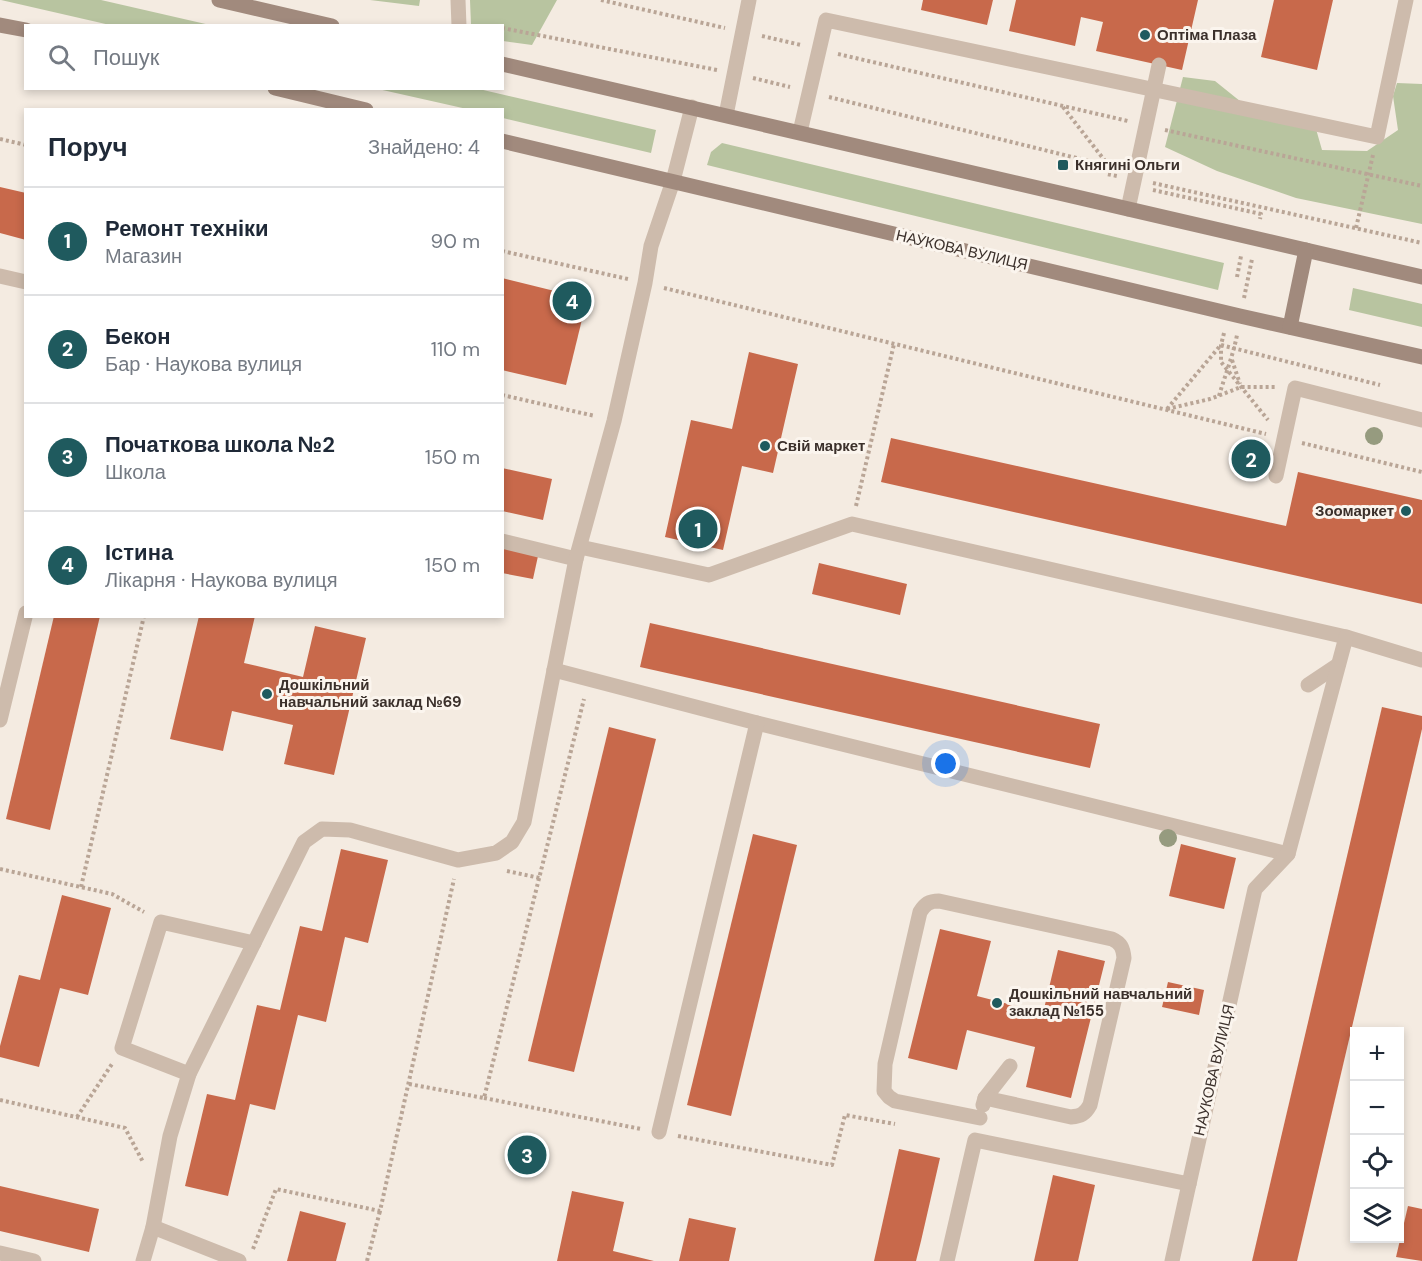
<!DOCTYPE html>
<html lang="uk">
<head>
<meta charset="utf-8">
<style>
  :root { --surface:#fff; --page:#f6f6f7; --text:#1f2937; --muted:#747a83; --line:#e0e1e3; --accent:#1f5a5e }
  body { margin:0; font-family:"DM Sans",sans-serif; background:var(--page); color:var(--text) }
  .controls { position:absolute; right:18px; bottom:18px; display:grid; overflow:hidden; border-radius:0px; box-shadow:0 3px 9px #0003 }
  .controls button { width:54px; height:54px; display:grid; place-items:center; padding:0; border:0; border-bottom:2px solid var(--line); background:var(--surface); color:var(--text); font:30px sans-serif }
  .you { position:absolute; left:946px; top:764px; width:21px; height:21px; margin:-15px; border:4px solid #fff; border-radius:50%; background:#1a73e8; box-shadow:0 0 0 9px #1a73e833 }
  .badge { display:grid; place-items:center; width:39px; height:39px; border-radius:50%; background:var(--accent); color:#fff; font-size:20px; font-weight:700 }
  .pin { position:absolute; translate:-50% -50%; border:3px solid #fff; box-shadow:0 2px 6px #0006 }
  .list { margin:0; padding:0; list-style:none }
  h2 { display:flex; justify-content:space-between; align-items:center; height:78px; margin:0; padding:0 24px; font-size:26px }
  h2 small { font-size:20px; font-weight:400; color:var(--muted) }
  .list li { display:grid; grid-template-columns:39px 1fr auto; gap:18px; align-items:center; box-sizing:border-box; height:108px; padding:0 24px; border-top:2px solid var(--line) }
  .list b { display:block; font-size:22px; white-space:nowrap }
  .list p { margin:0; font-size:20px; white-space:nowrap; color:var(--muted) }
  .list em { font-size:20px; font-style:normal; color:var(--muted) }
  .icon { flex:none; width:33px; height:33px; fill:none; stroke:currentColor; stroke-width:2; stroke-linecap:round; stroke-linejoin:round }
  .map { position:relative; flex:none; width:1422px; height:1261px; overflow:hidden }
  .search { position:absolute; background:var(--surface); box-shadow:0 3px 9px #0003; left:24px; top:24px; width:480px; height:66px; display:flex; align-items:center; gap:15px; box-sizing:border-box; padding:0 21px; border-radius:0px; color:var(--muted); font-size:22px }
  .panel { position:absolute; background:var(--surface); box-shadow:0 3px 9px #0003; left:24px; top:108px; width:480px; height:510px; border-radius:0px }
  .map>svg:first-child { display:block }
</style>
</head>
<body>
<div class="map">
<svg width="1422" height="1261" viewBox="0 0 1422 1261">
  <rect width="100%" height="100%" fill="#f4ebe1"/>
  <g fill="#b8c4a0">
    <polygon points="1,0 101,0 210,25 110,25"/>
    <polygon points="370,0 420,0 419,6"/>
    <polygon points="470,0 557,0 532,45 503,41 502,26 471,25"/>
    <polygon points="1183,77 1215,81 1261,118 1314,122 1322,150 1367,151 1398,130 1393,96 1397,83 1422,84 1422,224 1296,198 1217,171 1165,147"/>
    <polygon points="378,89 479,89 656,130 651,153 503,118 502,110 467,109"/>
    <polygon points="722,143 1224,263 1218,290 707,165 711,152"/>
    <polygon points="1353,288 1422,304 1422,327 1349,310"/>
  </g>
  <g fill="#c8694b">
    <polygon points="923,0 993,0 987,25 921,10"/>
    <polygon points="1016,0 1198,0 1182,70 1096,51 1103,22 1081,17 1075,46 1009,31"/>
    <polygon points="1274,0 1333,0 1317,70 1261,57"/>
    <polygon points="0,187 26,193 26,240 0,233"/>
    <polygon points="502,278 587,299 566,385 502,370"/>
    <polygon points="749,352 798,364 773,473 742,466 723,550 665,537 691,420 732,429"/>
    <polygon points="891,438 1286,526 1298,472 1422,500 1422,604 881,482"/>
    <polygon points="502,468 552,479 543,520 502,511"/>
    <polygon points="502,548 538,556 533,579 502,573"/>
    <polygon points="819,563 907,584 900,615 812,594"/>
    <polygon points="54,616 100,616 50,830 6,819"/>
    <polygon points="199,616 255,616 244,663 303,677 315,626 366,638 334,775 284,764 293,725 232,711 223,751 170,739"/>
    <polygon points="650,623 1100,724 1090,768 640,667"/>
    <polygon points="1382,707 1422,716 1422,729 1297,1261 1252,1261"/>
    <polygon points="609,727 656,739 574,1072 528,1061"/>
    <polygon points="753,834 797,845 731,1116 687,1105"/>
    <polygon points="1181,844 1236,858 1224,909 1169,896"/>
    <polygon points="341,849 388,860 368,943 345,937 326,1022 298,1015 275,1110 250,1104 228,1196 185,1186 207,1094 235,1100 257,1005 280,1010 300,926 322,931"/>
    <polygon points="62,895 111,908 88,995 60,988 39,1067 0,1057 0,1046 19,975 40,980"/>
    <polygon points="940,929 991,941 977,996 1043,1013 1058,950 1105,961 1071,1098 1026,1087 1035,1047 967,1030 957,1070 908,1058"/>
    <polygon points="1168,982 1204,990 1199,1015 1162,1007"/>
    <polygon points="899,1149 940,1158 921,1241 916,1261 874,1261"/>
    <polygon points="1053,1175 1095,1185 1078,1261 1034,1261"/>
    <polygon points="0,1186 99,1209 89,1252 0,1231"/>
    <polygon points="572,1191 624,1202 613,1251 654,1261 557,1261"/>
    <polygon points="1408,1206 1422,1209 1422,1261 1396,1257"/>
    <polygon points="300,1211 346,1223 336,1261 287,1261"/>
    <polygon points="689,1218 736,1228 729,1261 679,1261"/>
  </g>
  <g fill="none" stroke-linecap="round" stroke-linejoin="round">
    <g stroke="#b9a596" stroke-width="4" stroke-dasharray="3 3" stroke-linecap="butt">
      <polyline points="601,0 725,28"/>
      <polyline points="502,28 717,70"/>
      <polyline points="762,36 801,45"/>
      <polyline points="838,54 1128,121"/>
      <polyline points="753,78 790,87"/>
      <polyline points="829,97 1109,166 1115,170"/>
      <polyline points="1063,107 1109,166 1107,174 1117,176"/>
      <polyline points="1165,130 1422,186"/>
      <polyline points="0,139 26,145"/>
      <polyline points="1153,183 1422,243"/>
      <polyline points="1153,190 1261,214 1260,219"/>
      <polyline points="1356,228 1373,155"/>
      <polyline points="502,251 628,279"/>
      <polyline points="1237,277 1241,256"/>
      <polyline points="664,288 1266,434"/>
      <polyline points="1244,298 1252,259"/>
      <polyline points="1224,333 1221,345 1221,362 1268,420"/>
      <polyline points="1221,345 1380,385"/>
      <polyline points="1232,360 1240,384"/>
      <polyline points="502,395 595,416"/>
      <path d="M1219 396C1225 375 1233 356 1237 335"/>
      <polyline points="1167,409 1210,399 1241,387 1276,387"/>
      <polyline points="1167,409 1220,346"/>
      <polyline points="1302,443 1422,472"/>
      <polyline points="856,506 894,344"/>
      <polyline points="0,869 112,894 144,912"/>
      <polyline points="507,871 540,878"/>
      <polyline points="81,887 144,616"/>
      <polyline points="409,1084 484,1098 584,699"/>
      <polyline points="484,1098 641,1129"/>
      <polyline points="0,1100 125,1128 143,1162"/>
      <polyline points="77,1117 112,1064"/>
      <polyline points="678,1136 832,1165 845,1115 895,1124"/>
      <polyline points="253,1249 276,1189 380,1211 454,879"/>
      <polyline points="367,1261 380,1211"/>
    </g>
    <g stroke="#cdbbac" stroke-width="15">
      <polyline points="458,0 459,26"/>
      <polyline points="726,115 749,0"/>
      <polyline points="800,132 826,20 1377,137 1406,0"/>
      <polyline points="1128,209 1159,65"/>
      <polyline points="0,276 26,282"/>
      <polyline points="1276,476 1295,388 1422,420"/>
      <polyline points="502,541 576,559"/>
      <polyline points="580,547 709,575 852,524 1346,637 1422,660"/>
      <polyline points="554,670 757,723 1288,854"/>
      <polyline points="1308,685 1338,665"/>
      <polyline points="0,720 26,613"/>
      <polyline points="189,1074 122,1048 161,922 254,943"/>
      <polyline points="983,1105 985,1098 1010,1066"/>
      <path d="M980 1118 895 1101 889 1097 884 1091 885 1064 920 912C925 904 929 901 939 901L1112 939C1121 943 1123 948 1124 958L1090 1105C1085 1114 1081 1116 1071 1117L985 1098"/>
      <polyline points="659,1132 757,723"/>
      <polyline points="153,1227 239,1261"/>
      <polyline points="0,1253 34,1261"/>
      <polyline points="143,1261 153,1227 170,1136 189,1074 304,842 322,829 350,830 458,860 496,853 512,842 524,822 576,559 614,421 645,283 651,246 673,181 692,107"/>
      <polyline points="947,1261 975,1140 1189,1184 1255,889 1288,854 1346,637"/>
      <polyline points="1172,1261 1189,1184"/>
    </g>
    <g stroke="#a18a7d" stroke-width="15">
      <polyline points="219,0 332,26"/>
      <polyline points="0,25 26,30"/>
      <polyline points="502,64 1422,277"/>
      <polyline points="275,88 366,110"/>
      <polyline points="502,141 1240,316 1422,357"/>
      <polyline points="1290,327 1306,250"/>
    </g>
  </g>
  <g fill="#969b7f">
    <circle cx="1374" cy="436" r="9"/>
    <circle cx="1168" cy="838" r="9"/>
  </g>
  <g fill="#1f5a5e" stroke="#fbf5ee" stroke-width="2">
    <circle cx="1145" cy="35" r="6"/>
    <rect x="1057" y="159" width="12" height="12" rx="3"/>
    <circle cx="765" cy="446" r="6"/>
    <circle cx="1406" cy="511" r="6"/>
    <circle cx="267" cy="694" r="6"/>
    <circle cx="997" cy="1003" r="6"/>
  </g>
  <g text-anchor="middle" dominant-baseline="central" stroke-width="6" stroke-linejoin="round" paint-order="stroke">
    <g font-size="15" font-weight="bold" fill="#3b302b" stroke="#fbf5ee" text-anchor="start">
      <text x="1157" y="35">Оптіма Плаза</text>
      <text x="1075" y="165">Княгині Ольги</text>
      <text x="777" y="446">Свiй маркет</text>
      <text x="1394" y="511" text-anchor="end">Зоомаркет</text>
      <text x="279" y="685">Дошкільний<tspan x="279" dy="17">навчальний заклад №69</tspan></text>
      <text x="1009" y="994">Дошкільний навчальний<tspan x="1009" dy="17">заклад №155</tspan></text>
    </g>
    <g font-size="15" fill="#3b302b" stroke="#fbf5ee">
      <text transform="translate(962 250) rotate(13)">НАУКОВА ВУЛИЦЯ</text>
      <text transform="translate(1214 1070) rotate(-77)">НАУКОВА ВУЛИЦЯ</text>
    </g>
  </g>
</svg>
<div class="controls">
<button>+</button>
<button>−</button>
<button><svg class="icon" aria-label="locate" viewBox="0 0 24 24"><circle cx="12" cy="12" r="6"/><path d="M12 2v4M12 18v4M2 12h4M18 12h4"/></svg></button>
<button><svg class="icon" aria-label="layers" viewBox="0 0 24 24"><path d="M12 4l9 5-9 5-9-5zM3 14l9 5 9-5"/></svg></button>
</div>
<div class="you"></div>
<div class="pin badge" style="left:698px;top:529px">1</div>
<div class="pin badge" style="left:1251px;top:459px">2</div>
<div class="pin badge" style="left:527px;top:1155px">3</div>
<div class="pin badge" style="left:572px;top:301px">4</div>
<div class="search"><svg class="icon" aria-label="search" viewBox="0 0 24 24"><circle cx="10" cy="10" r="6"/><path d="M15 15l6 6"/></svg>Пошук</div>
<section class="panel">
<h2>Поруч<small>Знайдено: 4</small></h2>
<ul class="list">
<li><span class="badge">1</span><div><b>Ремонт техніки</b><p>Магазин</p></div><em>90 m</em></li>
<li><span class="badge">2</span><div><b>Бекон</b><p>Бар · Наукова вулиця</p></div><em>110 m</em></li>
<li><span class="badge">3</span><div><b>Початкова школа №2</b><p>Школа</p></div><em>150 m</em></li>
<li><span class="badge">4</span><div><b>Істина</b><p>Лікарня · Наукова вулиця</p></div><em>150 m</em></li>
</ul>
</section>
</div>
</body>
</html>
